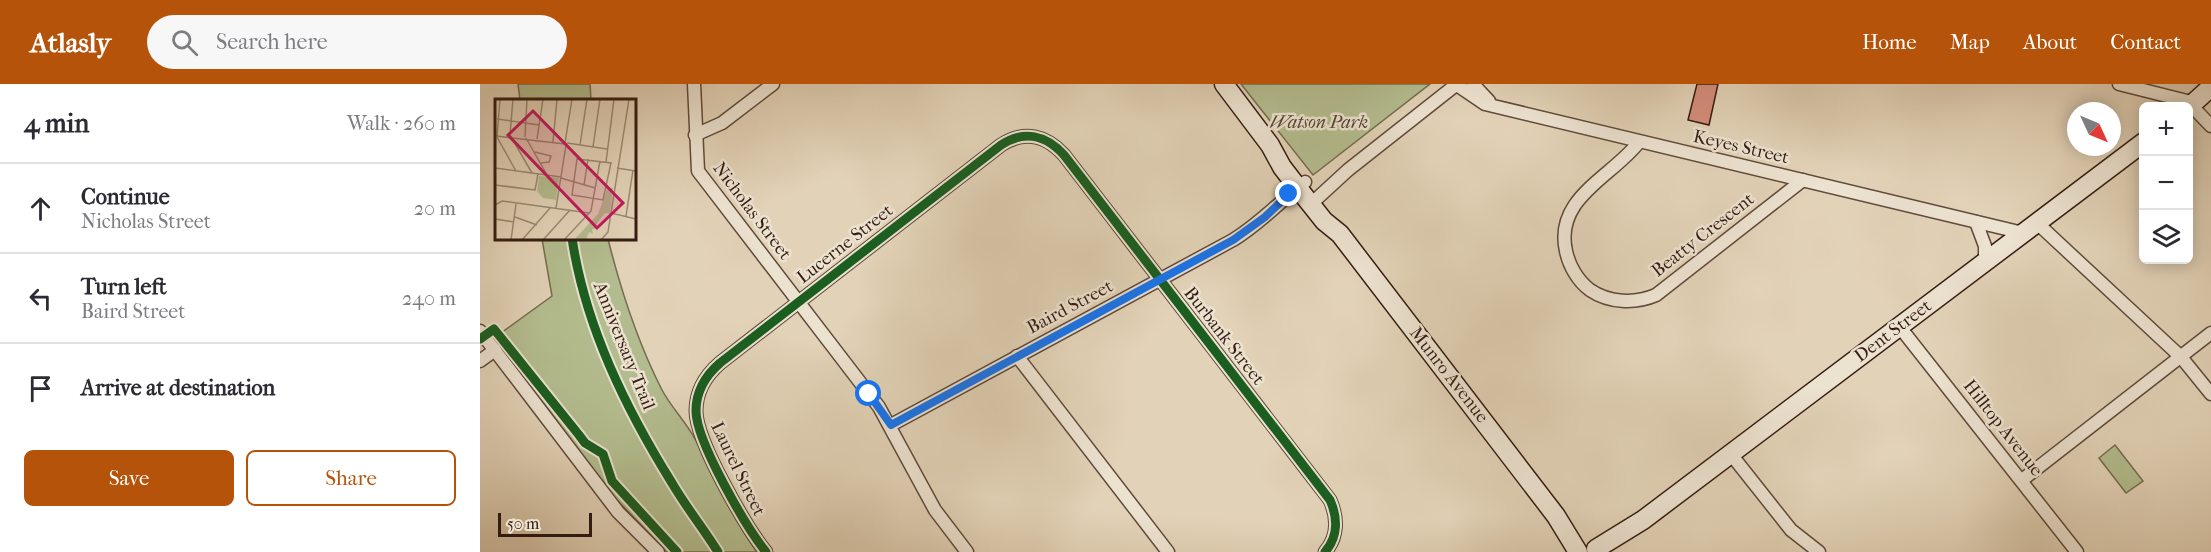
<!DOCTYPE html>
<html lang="en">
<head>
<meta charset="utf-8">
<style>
  :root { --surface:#fff; --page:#f7f7f7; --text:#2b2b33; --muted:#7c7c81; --line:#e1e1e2; --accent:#b45309 }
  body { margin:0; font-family:"IM FELL French Canon",serif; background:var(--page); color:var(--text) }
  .controls { position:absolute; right:18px; top:18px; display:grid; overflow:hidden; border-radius:9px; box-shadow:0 3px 15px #0003 }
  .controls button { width:54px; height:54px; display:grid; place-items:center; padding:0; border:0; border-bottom:2px solid var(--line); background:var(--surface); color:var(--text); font:30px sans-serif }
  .compass { position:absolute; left:1587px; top:18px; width:54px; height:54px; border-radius:50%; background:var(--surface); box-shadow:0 3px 15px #0003; rotate:134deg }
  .scale { position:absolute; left:18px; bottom:15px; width:94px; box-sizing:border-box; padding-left:6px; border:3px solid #351c12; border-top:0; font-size:16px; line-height:21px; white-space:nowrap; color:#351c12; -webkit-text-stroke:4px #ece2d0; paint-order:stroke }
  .stop { position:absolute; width:18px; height:18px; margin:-14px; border:4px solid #1a73e8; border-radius:50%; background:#fff }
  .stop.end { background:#1a73e8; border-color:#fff; box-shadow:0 2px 6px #0008 }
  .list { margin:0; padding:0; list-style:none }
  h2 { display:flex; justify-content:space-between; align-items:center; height:78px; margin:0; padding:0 24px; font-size:26px }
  h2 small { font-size:20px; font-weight:400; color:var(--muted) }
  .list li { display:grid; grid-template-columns:39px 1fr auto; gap:18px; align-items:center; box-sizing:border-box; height:90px; padding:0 24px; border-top:2px solid var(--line) }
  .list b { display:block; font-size:22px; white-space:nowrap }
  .list p { margin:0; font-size:20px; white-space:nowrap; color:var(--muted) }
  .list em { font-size:20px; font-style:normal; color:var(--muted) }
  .actions { display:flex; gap:12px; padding:18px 24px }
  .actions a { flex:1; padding:14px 0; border:2px solid var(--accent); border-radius:9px; text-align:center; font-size:21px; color:var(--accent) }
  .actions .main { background:var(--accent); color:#fff }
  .icon { flex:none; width:33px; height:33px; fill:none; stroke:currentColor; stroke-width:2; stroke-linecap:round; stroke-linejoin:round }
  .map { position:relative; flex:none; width:1731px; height:468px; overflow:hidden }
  header { display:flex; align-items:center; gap:36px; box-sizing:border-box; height:84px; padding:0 30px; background:var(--accent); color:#fff }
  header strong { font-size:28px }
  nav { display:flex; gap:33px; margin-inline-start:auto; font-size:21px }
  .search { width:420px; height:54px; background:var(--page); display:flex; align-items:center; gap:15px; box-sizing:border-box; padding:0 21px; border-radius:33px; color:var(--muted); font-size:22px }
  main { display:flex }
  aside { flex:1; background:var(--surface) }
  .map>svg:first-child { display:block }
</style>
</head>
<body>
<header>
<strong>Atlasly</strong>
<div class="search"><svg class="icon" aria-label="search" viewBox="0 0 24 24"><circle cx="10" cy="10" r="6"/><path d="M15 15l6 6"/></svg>Search here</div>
<nav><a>Home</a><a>Map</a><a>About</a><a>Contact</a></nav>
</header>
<main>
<aside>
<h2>4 min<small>Walk · 260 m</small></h2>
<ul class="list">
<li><svg class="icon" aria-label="ahead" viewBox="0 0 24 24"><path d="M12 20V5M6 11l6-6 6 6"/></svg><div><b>Continue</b><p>Nicholas Street</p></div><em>20 m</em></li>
<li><svg class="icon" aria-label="left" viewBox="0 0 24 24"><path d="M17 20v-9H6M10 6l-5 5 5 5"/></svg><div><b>Turn left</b><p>Baird Street</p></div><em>240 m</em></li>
<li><svg class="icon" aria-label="arrive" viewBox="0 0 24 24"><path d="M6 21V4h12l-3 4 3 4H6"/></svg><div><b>Arrive at destination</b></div></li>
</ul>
<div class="actions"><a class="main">Save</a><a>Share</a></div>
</aside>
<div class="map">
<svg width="1731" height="468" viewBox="0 0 1731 468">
  <rect width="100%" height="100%" fill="#e2d2b7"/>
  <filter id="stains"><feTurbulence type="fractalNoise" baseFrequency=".00333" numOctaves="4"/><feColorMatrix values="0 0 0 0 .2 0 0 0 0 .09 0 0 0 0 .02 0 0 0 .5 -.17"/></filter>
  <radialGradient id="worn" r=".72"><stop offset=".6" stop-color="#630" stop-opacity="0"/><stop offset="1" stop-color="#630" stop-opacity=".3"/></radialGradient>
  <g fill="#b3bc8e" stroke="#746c50" stroke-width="1.5">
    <polygon points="38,0 110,0 111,16 40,16"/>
    <polygon points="761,0 950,0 833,91"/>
    <path d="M62 155H128C141 207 157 257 182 306 191 323 206 338 215 355 235 393 252 433 277 468H187L135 414 14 254 72 212Z"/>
    <polygon points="1635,361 1663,397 1646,409 1619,374"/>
  </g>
  <polygon fill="#d48d7a" stroke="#351c12" stroke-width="1.5" points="1217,0 1238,0 1229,41 1208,36"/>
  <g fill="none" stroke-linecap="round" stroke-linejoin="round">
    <g stroke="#604a3b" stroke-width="15">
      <g id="street">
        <polyline points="214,0 218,87 399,323 455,426 487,468"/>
        <polyline points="993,0 1009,17"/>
        <polyline points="1639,0 1707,17 1731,42"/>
        <polyline points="977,1 1005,20 1543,149"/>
        <polyline points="215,51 242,39 293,0"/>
        <path d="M1159 58C1132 93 1074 114 1086 167 1089 182 1098 197 1110 206 1129 219 1155 220 1176 211L1323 96"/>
        <polyline points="831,120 868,86 977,0"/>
        <polyline points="1496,138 1505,162 1505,178"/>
        <polyline points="1557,139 1701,273 1731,310"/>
        <polyline points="1419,242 1597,468"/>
        <polyline points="0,247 138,428 178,468"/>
        <polyline points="537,272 688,468"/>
        <polyline points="0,277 15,266"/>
        <path d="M411 341 753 156C780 140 800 117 825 98"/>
        <polyline points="1250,369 1311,446 1339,468"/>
        <polyline points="1542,396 1731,249"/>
        <path d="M286 468C266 443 216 357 216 327 216 307 225 292 240 279L521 61C544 46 566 51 584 71L850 416C858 434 858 453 845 468"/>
      </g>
    </g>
    <g stroke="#351c12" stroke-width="21">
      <g id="secondary">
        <polyline points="744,0 790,61 802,83 825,113 844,137 860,150 1076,432 1098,468"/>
        <polyline points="1708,24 1731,3"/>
        <polyline points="1116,465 1163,436 1664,58"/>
      </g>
    </g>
    <use href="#street" stroke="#ece2d0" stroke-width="12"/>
    <use href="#secondary" stroke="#ece2d0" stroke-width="18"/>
    <g stroke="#ece2d0" stroke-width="13">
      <g id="cycleway">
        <path d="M92 154C105 242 146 325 192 399 206 423 223 444 238 468"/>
        <polyline points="0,255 14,245 99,351 105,359 123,370 132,397 197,468"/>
        <path d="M286 468C266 443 216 357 216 327 216 307 225 292 240 279L521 61C544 46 566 51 584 71L850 416C858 434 858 453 845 468"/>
      </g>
    </g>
    <use href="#cycleway" stroke="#1b5e20" stroke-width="9"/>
  </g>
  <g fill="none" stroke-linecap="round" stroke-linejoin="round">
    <polyline stroke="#1a73e8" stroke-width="8" points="389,310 411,341 753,156 785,133 809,110"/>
  </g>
  <g text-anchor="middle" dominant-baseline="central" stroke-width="5" stroke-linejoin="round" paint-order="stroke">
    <g font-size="18" font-style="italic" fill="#544431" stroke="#ece2d0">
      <text x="839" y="38">Watson Park</text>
    </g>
    <g font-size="18" fill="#351c12" stroke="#ece2d0">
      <text transform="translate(1261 63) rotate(13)">Keyes Street</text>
      <text transform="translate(272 127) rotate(53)">Nicholas Street</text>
      <text transform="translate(1223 151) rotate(-38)">Beatty Crescent</text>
      <text transform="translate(365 160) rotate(-38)">Lucerne Street</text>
      <text transform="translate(590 223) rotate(-28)">Baird Street</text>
      <text transform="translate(1413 247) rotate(-37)">Dent Street</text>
      <text transform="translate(744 252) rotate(52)">Burbank Street</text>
      <text transform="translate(144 262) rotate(68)">Anniversary Trail</text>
      <text transform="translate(969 291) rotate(52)">Munro Avenue</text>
      <text transform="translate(1523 344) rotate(52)">Hilltop Avenue</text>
      <text transform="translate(258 385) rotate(64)">Laurel Street</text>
    </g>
  </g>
  <g transform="translate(15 15)">
    <rect width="141" height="141" fill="#e2d2b7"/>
    <path d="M44 77 64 79 61 101 48 99 42 92ZM113 88 118 89 115 115 110 114 100 127 103 130H97L98 135 94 133 91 141H79L103 115Z" fill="#b3bc8e"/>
    <path fill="none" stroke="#9d8975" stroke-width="1.5" d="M5 0 2 38 21 72M18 0 15 36 37 74M2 20 44 26M1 37 70 45M30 38 32 0M31 39 52 76M42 40 48 0M58 43 62 0M70 44 77 0M72 44 112 50M85 46 92 0M98 48 105 0M40 53 56 57 54 63 46 64M82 60 116 64 108 101 77 96ZM111 63 119 0M0 69 66 78M122 69 141 72M66 79 100 89M0 86 40 91 43 75M89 86 93 60M0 106 7 102 94 114M61 109 71 46M116 114 141 120M131 117 138 71M20 118 42 126M0 120 19 123M16 141 21 105M27 141 56 108M48 141 75 111M69 141 96 112 105 62M106 141 113 133 134 0"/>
    <path fill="#c2185b" fill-opacity="0.15" stroke="#c2185b" stroke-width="3" d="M38 12 128 104 102 129 13 36Z"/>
    <rect width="141" height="141" fill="none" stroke="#351c12" stroke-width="3"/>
  </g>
  <rect width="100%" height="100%" filter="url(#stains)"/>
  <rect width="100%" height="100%" fill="url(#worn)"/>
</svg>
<div class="controls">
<button>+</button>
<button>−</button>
<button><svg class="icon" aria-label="layers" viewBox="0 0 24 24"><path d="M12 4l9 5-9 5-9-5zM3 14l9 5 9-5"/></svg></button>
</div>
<svg class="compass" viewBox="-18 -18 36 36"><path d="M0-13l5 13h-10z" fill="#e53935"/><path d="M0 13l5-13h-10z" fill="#7c7c81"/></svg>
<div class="scale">50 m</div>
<div class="stop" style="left:389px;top:310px"></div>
<div class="stop end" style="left:809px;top:110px"></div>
</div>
</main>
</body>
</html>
